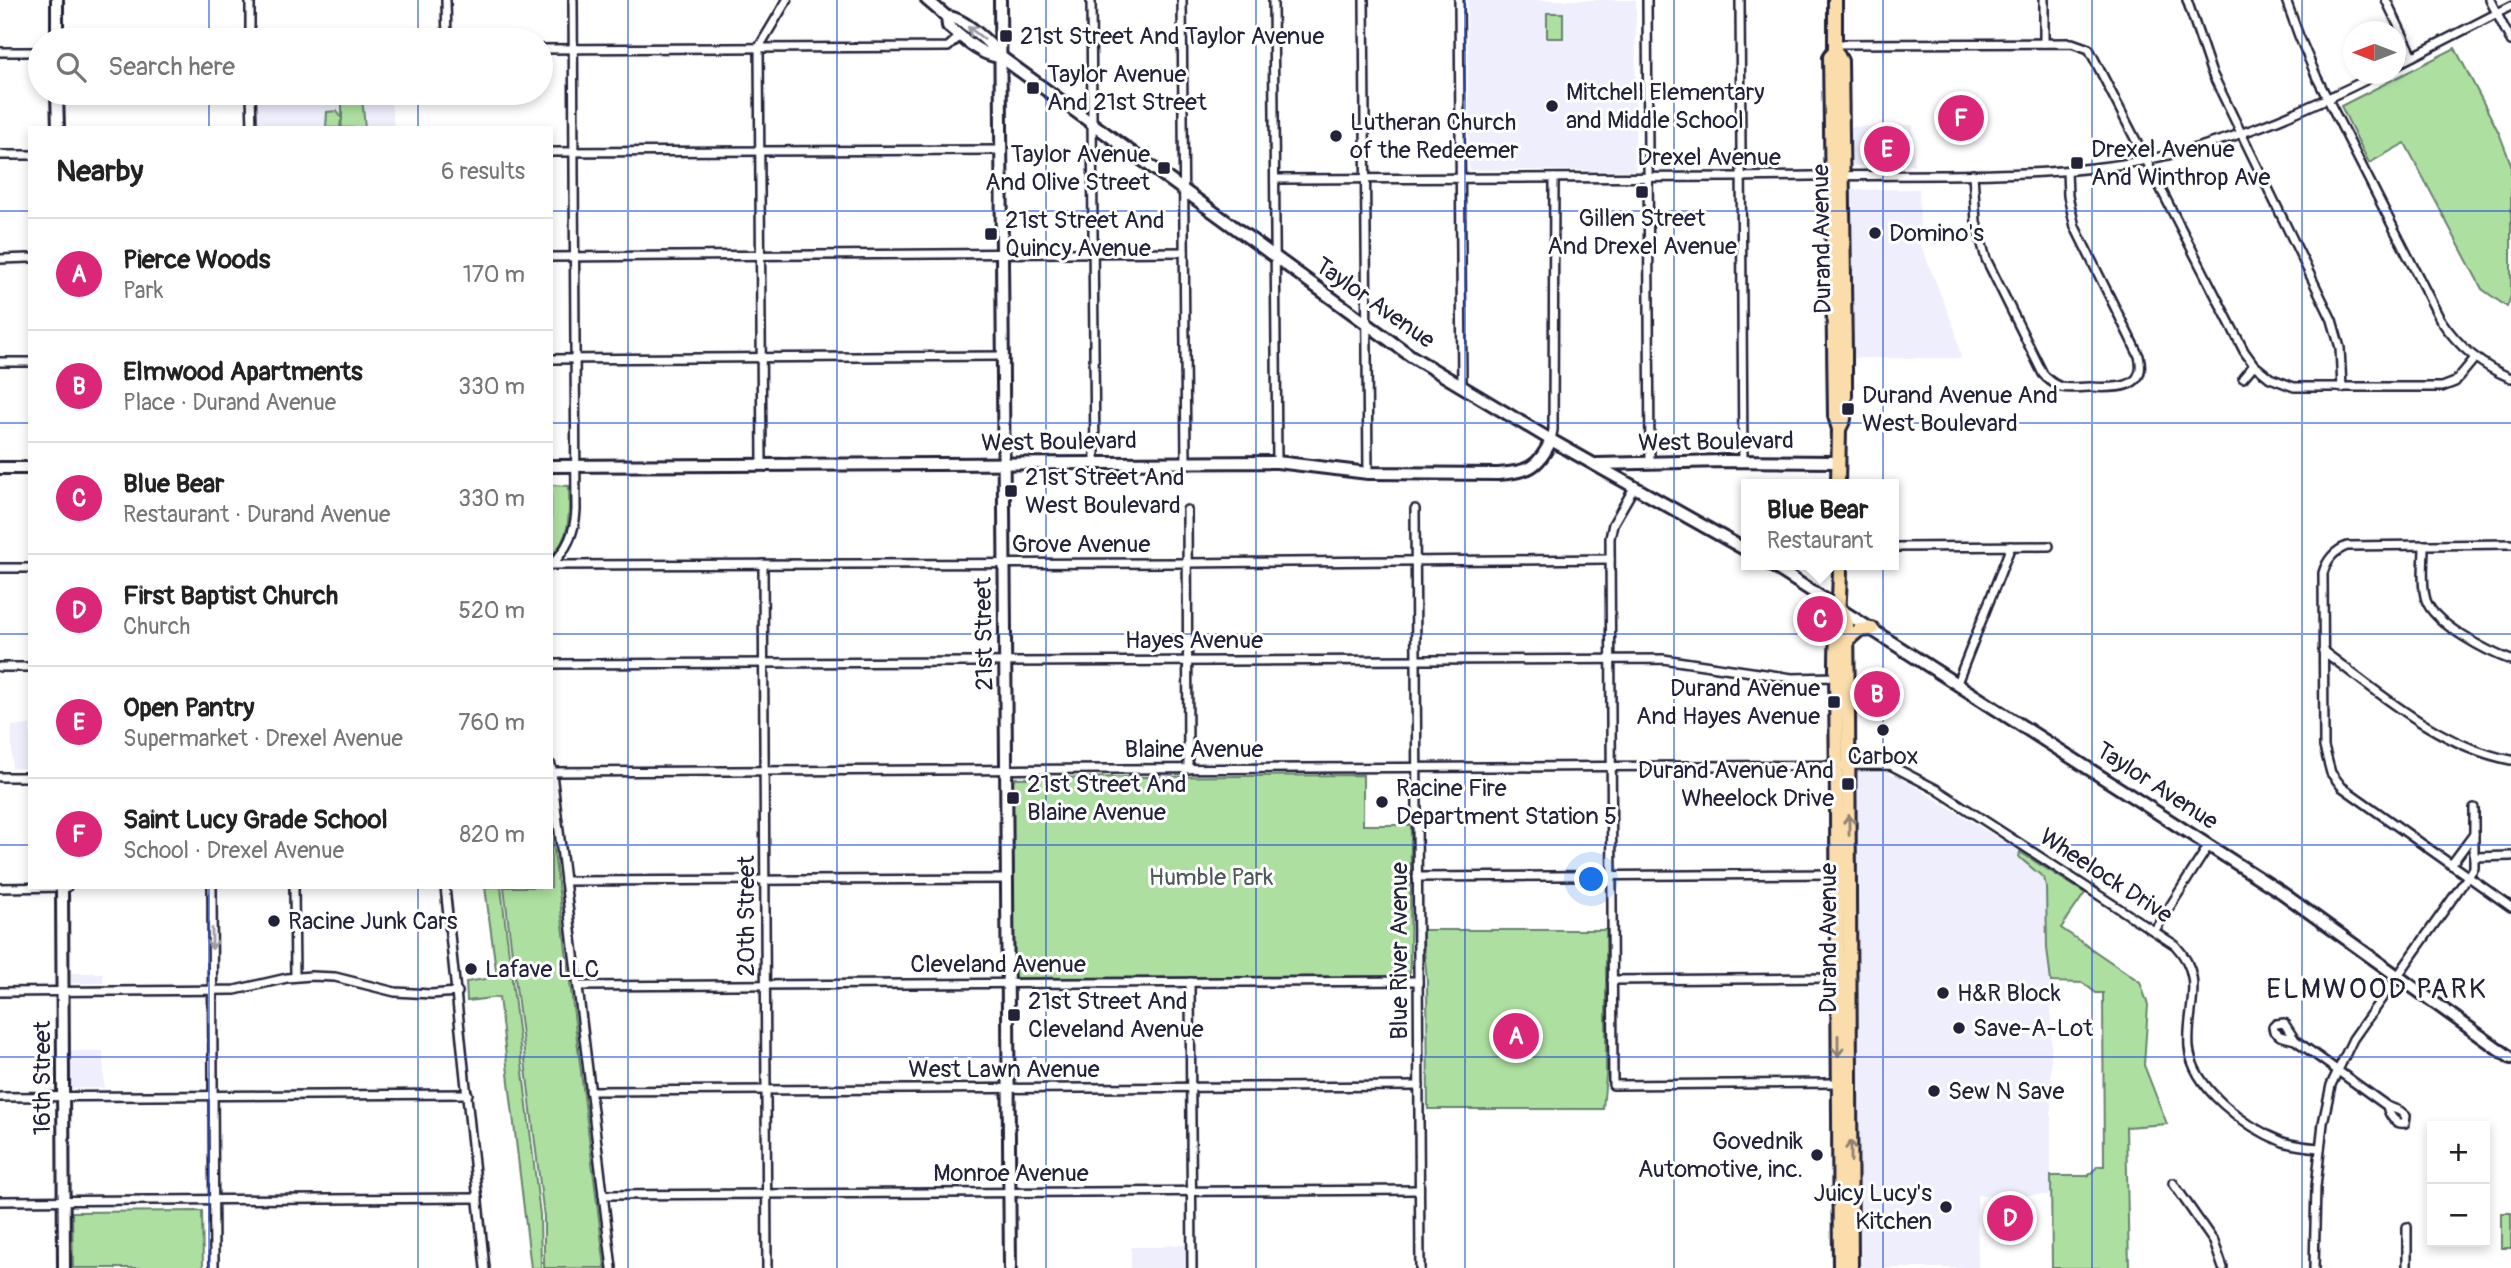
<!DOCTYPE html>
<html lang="en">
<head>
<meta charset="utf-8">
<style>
  :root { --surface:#fff; --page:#f2f2f2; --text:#222; --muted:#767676; --line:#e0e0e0; --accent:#db2777 }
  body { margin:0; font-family:Pangolin,sans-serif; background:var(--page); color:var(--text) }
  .controls { position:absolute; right:21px; bottom:21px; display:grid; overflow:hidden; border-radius:0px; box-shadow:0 4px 10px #0003 }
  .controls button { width:63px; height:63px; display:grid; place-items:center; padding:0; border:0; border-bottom:2px solid var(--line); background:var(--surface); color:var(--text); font:35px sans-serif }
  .compass { position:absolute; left:2343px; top:21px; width:63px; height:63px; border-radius:50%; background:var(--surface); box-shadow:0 4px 10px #0003; rotate:270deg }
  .you { position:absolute; left:1592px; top:880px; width:24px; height:24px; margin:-18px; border:5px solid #fff; border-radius:50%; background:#1a73e8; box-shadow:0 0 0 10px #1a73e833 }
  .badge { display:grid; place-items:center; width:46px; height:46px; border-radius:50%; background:var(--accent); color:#fff; font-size:23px; font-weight:700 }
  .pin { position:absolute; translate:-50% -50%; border:4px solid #fff; box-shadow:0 2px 7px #0006 }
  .popup { position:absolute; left:1741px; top:479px; width:158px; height:91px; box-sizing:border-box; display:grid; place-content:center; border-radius:0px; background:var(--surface); filter:drop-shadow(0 2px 5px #0005); font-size:23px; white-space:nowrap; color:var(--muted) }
  .popup b { font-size:26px; color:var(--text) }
  .popup::after { content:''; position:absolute; left:50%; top:100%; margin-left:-14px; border:14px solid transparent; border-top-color:var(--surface) }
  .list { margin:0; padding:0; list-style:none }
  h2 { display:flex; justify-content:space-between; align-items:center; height:91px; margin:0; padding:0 28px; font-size:30px }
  h2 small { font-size:23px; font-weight:400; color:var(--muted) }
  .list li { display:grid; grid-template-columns:46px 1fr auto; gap:21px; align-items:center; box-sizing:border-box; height:112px; padding:0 28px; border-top:2px solid var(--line) }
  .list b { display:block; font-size:26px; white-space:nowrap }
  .list p { margin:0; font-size:23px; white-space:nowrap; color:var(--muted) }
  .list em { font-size:23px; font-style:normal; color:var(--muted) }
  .icon { flex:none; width:38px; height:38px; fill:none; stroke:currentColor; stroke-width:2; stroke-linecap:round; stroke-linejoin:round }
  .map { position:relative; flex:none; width:2511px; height:1268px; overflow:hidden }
  .search { position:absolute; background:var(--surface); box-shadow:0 4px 10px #0003; left:28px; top:28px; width:525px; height:77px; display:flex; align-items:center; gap:18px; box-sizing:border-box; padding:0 24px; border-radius:38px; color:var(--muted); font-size:26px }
  .panel { position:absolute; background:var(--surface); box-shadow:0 4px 10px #0003; left:28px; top:126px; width:525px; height:763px; border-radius:0px }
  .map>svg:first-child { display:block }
</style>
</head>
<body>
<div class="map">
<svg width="2511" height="1268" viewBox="0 0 2511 1268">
  <rect width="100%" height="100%" fill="#fff"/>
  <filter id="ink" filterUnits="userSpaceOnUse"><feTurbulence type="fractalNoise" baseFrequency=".0143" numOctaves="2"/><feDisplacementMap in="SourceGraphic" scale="14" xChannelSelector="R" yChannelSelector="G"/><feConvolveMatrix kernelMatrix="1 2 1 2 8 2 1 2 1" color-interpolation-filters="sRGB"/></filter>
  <g filter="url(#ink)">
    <g fill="#eeeefd">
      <polygon points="1467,0 1636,0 1635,170 1469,170"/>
      <polygon points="257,93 390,93 394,128 257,128"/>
      <polygon points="1913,125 1914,165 1852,166 1851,127"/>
      <polygon points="1919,189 1920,243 1955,330 1961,358 1854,358 1852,190"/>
      <polygon points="30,725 30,768 12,768 12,726"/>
      <polygon points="1854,772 1882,772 1898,776 2020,852 2020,857 2044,878 2046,886 2047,948 2051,982 2051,1195 1977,1195 1978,1268 1857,1268"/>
      <rect x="71" y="973" width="32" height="10"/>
      <polygon points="71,1051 103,1051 104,1088 71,1088"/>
      <polygon points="1167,1245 1192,1245 1192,1268 1131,1268 1131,1247 1162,1247"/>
    </g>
    <g fill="#ade0a0" stroke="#68816e" stroke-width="2">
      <rect x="1547" y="13" width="16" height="25"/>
      <polygon points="2455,48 2499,133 2511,164 2511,296 2507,307 2482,289 2405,143 2369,163 2341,106"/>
      <polygon points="362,97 365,128 342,128 341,120 340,128 326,128 327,112 337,111 342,119 342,99"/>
      <path d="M551 485 569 486C569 511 572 537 551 556Z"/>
      <polygon points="1363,775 1363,825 1411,825 1410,973 1406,976 1016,978 1013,975 1012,781 1015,778"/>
      <polygon points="551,827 605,1268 544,1268 544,1217 504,887 551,887"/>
      <polygon points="2020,852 2085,893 2061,928 2140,982 2148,1005 2144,1065 2167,1124 2126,1127 2129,1268 2052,1268 2051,1176 2088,1176 2098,1166 2104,1166 2103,993 2096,993 2083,983 2051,982 2047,948 2046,886 2044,878 2019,857"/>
      <polygon points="485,887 501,887 540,1215 541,1268 531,1268 499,997 467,1001 466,982 497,977"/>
      <polygon points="1422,930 1606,930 1606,1075 1603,1109 1428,1109 1427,980"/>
      <polygon points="202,1211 203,1268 73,1268 72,1212"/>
      <rect x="2501" y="1213" width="10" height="35"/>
    </g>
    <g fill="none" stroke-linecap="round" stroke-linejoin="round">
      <g stroke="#22223b" stroke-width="12">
        <g id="street">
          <polyline points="250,0 250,40"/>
          <polyline points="446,0 447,40"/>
          <polyline points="1091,0 1095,463"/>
          <polyline points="1182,0 1186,462"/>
          <polyline points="1273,0 1277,462"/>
          <polyline points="1364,0 1368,473"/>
          <polyline points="1459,0 1462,386"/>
          <polyline points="1647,0 1650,463"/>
          <polyline points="1740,0 1743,461"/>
          <polyline points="2044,0 2044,43"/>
          <polyline points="2187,0 2211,71 2332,320 2340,348 2342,388"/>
          <path d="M2286 0 2299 36 2317 78 2440 319C2458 346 2481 366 2511 378"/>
          <polyline points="2386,0 2413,56"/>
          <polyline points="2490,0 2511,41"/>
          <polyline points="1835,44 2072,43 2089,49 2244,351 2254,365 2270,378 2294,387 2442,387 2455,382 2475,358"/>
          <polyline points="541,49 948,47 960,36"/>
          <polyline points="0,52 40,52"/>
          <polyline points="2396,65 2511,6"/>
          <polyline points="251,93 252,128"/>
          <polyline points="551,152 1001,150"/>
          <polyline points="0,155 30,155"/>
          <path d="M1973 174 1976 222 1986 259 2043 374C2048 380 2054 384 2061 387 2070 389 2080 387 2089 387 2112 388 2148 391 2139 356L2075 227 2068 196 2067 171"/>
          <path d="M1275 179C1429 178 1583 177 1737 177 1806 176 1876 175 1945 175 2011 174 2077 173 2141 161 2225 145 2302 112 2378 74"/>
          <polyline points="551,257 1184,252"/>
          <polyline points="0,259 30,258"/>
          <polyline points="551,359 1003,356"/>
          <polyline points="0,362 30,362"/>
          <polyline points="2243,378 2254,365"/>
          <polyline points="1551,440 1553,430 1554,178"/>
          <polyline points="762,464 759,47 787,0"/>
          <polyline points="1635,486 1613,524 1610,538 1613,1085 1838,1083"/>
          <polyline points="1415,509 1420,1268"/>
          <polyline points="1187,510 1188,769"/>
          <path d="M2511 544 2347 546C2334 551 2327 559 2323 573L2324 747 2331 773 2342 787 2511 907"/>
          <path d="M2424 545C2424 562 2421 584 2426 600 2434 624 2488 652 2511 660"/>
          <polyline points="1894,547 2049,546"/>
          <polyline points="763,564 767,1268"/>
          <path d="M551 565C567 550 575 533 576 510L573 0"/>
          <polyline points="552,565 1186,563 1610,559"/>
          <polyline points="0,568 30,568"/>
          <path d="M2323 651C2380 693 2440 747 2511 760"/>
          <polyline points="551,664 1663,659 1792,678 1836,677"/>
          <polyline points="0,667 30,667"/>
          <polyline points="1957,683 2011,546"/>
          <polyline points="551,765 612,1268"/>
          <path d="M552 772 1890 765 1936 789 2175 945C2207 979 2186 1007 2189 1047 2192 1088 2247 1128 2283 1142 2295 1146 2308 1147 2320 1148"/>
          <polyline points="0,777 30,777"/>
          <polyline points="2474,857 2511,856"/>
          <polyline points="2451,865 2474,834"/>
          <polyline points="1417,877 1837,874"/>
          <polyline points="565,881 1007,879"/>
          <polyline points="212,887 214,1268"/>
          <polyline points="294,887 295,977"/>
          <polyline points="445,887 485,1268"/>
          <polyline points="0,888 67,887"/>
          <polyline points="2155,930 2209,845"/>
          <polyline points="1612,980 1838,978"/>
          <polyline points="1190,982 1192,1268"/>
          <polyline points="578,986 1418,981"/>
          <polyline points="0,992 235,990 287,978 311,976 335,977 395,992 431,994 458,992"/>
          <path d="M2295 1040 2284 1023 2276 1024 2273 1027 2274 1031 2280 1036 2295 1040 2387 1106 2400 1111 2406 1116 2405 1123C2395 1125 2389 1115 2387 1106"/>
          <polyline points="590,1091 1419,1086"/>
          <polyline points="0,1097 468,1094"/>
          <polyline points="2173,1183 2214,1242 2223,1268"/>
          <polyline points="603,1195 1419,1190"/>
          <polyline points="0,1201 478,1198"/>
          <polyline points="2407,1227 2407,1268"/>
          <polyline points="2314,1268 2316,1187 2323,1123 2331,1085 2353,1039 2474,868 2474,808"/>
        </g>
      </g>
      <g stroke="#22223b" stroke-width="16">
        <g id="secondary">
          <polyline points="57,0 57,40"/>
          <path d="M927 0 947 17C963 17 991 44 1001 57L1411 356 1551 440 1746 550"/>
          <polyline points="1000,0 1010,1268"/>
          <path d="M947 17 948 26C963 38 981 56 1001 57"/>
          <polyline points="57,93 58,128"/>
          <polyline points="1597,464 1725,461 1838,462"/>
          <path d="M551 466 1277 462 1368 473 1498 474C1527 472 1539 468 1551 440"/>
          <polyline points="0,468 30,468"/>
          <polyline points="1771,565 2281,892 2511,1058"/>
          <polyline points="62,887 64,1268"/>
        </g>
      </g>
      <g stroke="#22223b" stroke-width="18">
        <g id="primary">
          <polyline points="1835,0 1835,50 1830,57 1835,416 1839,429"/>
          <polyline points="1835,50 1841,61 1845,353 1845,395 1844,419 1839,429 1838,484"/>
          <path d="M1840 565C1840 599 1836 630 1836 664L1840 1268"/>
          <polyline points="1840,609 1847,625 1848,705 1851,1268"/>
          <polyline points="1847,640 1859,630 1872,629"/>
        </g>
      </g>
      <use href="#street" stroke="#fff" stroke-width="7"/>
      <use href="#secondary" stroke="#fff" stroke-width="10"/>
      <use href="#primary" stroke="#faddab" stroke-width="12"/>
    </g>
    <defs><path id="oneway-shaft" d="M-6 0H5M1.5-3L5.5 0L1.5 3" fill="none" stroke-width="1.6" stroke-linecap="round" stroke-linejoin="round" transform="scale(1.75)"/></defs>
    <g stroke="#9c9ca7">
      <use href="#oneway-shaft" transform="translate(976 33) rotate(-142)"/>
      <use href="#oneway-shaft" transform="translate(212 939) rotate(90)"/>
    </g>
    <g stroke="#8e8073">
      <use href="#oneway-shaft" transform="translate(1849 825) rotate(-90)"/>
      <use href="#oneway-shaft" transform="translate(1838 1046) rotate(90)"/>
      <use href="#oneway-shaft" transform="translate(1851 1151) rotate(-90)"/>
    </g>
  </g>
  <path fill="none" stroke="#1d4ed8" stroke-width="2" stroke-opacity="0.55" d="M209 0V40M418 0V40M628 0V1268M837 0V1268M1046 0V1268M1256 0V1268M1465 0V1268M1674 0V1268M1883 0V1268M2092 0V1268M2302 0V1268M209 93V128M418 93V128M0 211H30M551 211H2511M0 423H30M551 423H2511M0 634H30M551 634H2511M0 845H30M551 845H2511M209 887V1268M418 887V1268M0 1057H2511"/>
  <g fill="#22223b" stroke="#fff" stroke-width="2.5">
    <rect x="999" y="29" width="14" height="14" rx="3.5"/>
    <rect x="1026" y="81" width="14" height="14" rx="3.5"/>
    <circle cx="1552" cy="106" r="7"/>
    <circle cx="1336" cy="136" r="7"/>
    <rect x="2070" y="156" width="14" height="14" rx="3.5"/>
    <rect x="1157" y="161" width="14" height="14" rx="3.5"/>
    <rect x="1635" y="185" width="14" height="14" rx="3.5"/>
    <circle cx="1875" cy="233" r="7"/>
    <rect x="984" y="227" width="14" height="14" rx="3.5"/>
    <rect x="1841" y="402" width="14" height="14" rx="3.5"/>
    <rect x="1004" y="484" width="14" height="14" rx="3.5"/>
    <rect x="1827" y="695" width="14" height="14" rx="3.5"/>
    <circle cx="1883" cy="730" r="7"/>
    <rect x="1841" y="777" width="14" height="14" rx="3.5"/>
    <rect x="1006" y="791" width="14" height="14" rx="3.5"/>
    <circle cx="1382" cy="802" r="7"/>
    <circle cx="274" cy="921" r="7"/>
    <circle cx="471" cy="969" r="7"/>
    <circle cx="1943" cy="993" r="7"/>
    <rect x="1007" y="1008" width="14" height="14" rx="3.5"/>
    <circle cx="1959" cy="1028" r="7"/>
    <circle cx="1934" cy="1091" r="7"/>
    <circle cx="1817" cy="1155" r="7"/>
    <circle cx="1946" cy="1207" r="7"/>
  </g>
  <g text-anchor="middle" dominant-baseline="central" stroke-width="6" stroke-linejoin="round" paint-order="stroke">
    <g font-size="24" fill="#22223b" stroke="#fff" text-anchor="start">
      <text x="1020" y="36">21st Street And Taylor Avenue</text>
      <text x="1047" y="74">Taylor Avenue<tspan x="1047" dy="28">And 21st Street</tspan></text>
      <text x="1566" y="92">Mitchell Elementary<tspan x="1566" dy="28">and Middle School</tspan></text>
      <text x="1350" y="122">Lutheran Church<tspan x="1350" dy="28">of the Redeemer</tspan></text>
      <text x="2091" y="149">Drexel Avenue<tspan x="2091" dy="28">And Winthrop Ave</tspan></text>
      <text x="1150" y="154" text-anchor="end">Taylor Avenue<tspan x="1150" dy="28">And Olive Street</tspan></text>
      <text x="1642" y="218" text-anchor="middle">Gillen Street<tspan x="1642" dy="28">And Drexel Avenue</tspan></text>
      <text x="1005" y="220">21st Street And<tspan x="1005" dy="28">Quincy Avenue</tspan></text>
      <text x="1889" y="233">Domino's</text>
      <text x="1862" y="395">Durand Avenue And<tspan x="1862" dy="28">West Boulevard</tspan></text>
      <text x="1025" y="477">21st Street And<tspan x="1025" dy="28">West Boulevard</tspan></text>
      <text x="1820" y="688" text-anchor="end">Durand Avenue<tspan x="1820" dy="28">And Hayes Avenue</tspan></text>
      <text x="1883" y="756" text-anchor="middle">Carbox</text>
      <text x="1834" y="770" text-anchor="end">Durand Avenue And<tspan x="1834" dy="28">Wheelock Drive</tspan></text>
      <text x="1027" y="784">21st Street And<tspan x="1027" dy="28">Blaine Avenue</tspan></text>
      <text x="1396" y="788">Racine Fire<tspan x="1396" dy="28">Department Station 5</tspan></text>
      <text x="288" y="921">Racine Junk Cars</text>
      <text x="485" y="969">Lafave LLC</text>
      <text x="1957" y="993">H&amp;R Block</text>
      <text x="1028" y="1001">21st Street And<tspan x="1028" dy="28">Cleveland Avenue</tspan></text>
      <text x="1973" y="1028">Save-A-Lot</text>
      <text x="1948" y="1091">Sew N Save</text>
      <text x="1803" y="1141" text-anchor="end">Govednik<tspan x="1803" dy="28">Automotive, inc.</tspan></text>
      <text x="1932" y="1193" text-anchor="end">Juicy Lucy's<tspan x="1932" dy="28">Kitchen</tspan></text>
    </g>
    <g font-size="24" fill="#22223b" stroke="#fff">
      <text x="1709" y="157">Drexel Avenue</text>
      <text transform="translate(1822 239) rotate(-91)">Durand Avenue</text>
      <text transform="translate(1375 303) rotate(35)">Taylor Avenue</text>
      <text transform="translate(1059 442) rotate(-1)">West Boulevard</text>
      <text transform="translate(1716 442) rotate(-1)">West Boulevard</text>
      <text x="1081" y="544">Grove Avenue</text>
      <text transform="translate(984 634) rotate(-91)">21st Street</text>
      <text x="1194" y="640">Hayes Avenue</text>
      <text x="1194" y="749">Blaine Avenue</text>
      <text transform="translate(2157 786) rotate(33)">Taylor Avenue</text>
      <text transform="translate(2106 876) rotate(33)">Wheelock Drive</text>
      <text transform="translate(746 916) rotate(-90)">20th Street</text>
      <text transform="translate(1828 938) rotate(-90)">Durand Avenue</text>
      <text transform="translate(1399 951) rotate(-90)">Blue River Avenue</text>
      <text x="998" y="964">Cleveland Avenue</text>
      <text x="1004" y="1069">West Lawn Avenue</text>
      <text transform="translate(42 1078) rotate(-90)">16th Street</text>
      <text x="1011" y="1173">Monroe Avenue</text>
    </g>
    <g font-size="24" fill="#4c5b59" stroke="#fff">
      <text x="1211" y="877">Humble Park</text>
    </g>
    <g font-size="28" letter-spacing="2" fill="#22223b" stroke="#fff">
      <text x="2377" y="989">ELMWOOD PARK</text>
    </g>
  </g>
</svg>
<div class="controls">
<button>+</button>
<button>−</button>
</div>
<svg class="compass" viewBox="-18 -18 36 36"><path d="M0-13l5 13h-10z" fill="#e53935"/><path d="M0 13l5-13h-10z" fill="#767676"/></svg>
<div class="you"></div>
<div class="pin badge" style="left:1516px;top:1036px">A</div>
<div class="pin badge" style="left:1877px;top:694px">B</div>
<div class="pin badge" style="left:1820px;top:619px">C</div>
<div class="popup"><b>Blue Bear</b>Restaurant</div>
<div class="pin badge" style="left:2010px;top:1218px">D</div>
<div class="pin badge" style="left:1887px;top:149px">E</div>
<div class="pin badge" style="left:1961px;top:118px">F</div>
<div class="search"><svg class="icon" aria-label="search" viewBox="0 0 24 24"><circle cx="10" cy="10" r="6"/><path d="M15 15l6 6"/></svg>Search here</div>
<section class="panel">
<h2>Nearby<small>6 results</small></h2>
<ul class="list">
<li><span class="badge">A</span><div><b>Pierce Woods</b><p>Park</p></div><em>170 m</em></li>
<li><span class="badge">B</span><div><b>Elmwood Apartments</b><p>Place · Durand Avenue</p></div><em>330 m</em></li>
<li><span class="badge">C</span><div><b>Blue Bear</b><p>Restaurant · Durand Avenue</p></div><em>330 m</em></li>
<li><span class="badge">D</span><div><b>First Baptist Church</b><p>Church</p></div><em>520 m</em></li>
<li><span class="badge">E</span><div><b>Open Pantry</b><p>Supermarket · Drexel Avenue</p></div><em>760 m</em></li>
<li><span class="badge">F</span><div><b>Saint Lucy Grade School</b><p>School · Drexel Avenue</p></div><em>820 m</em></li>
</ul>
</section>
</div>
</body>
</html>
